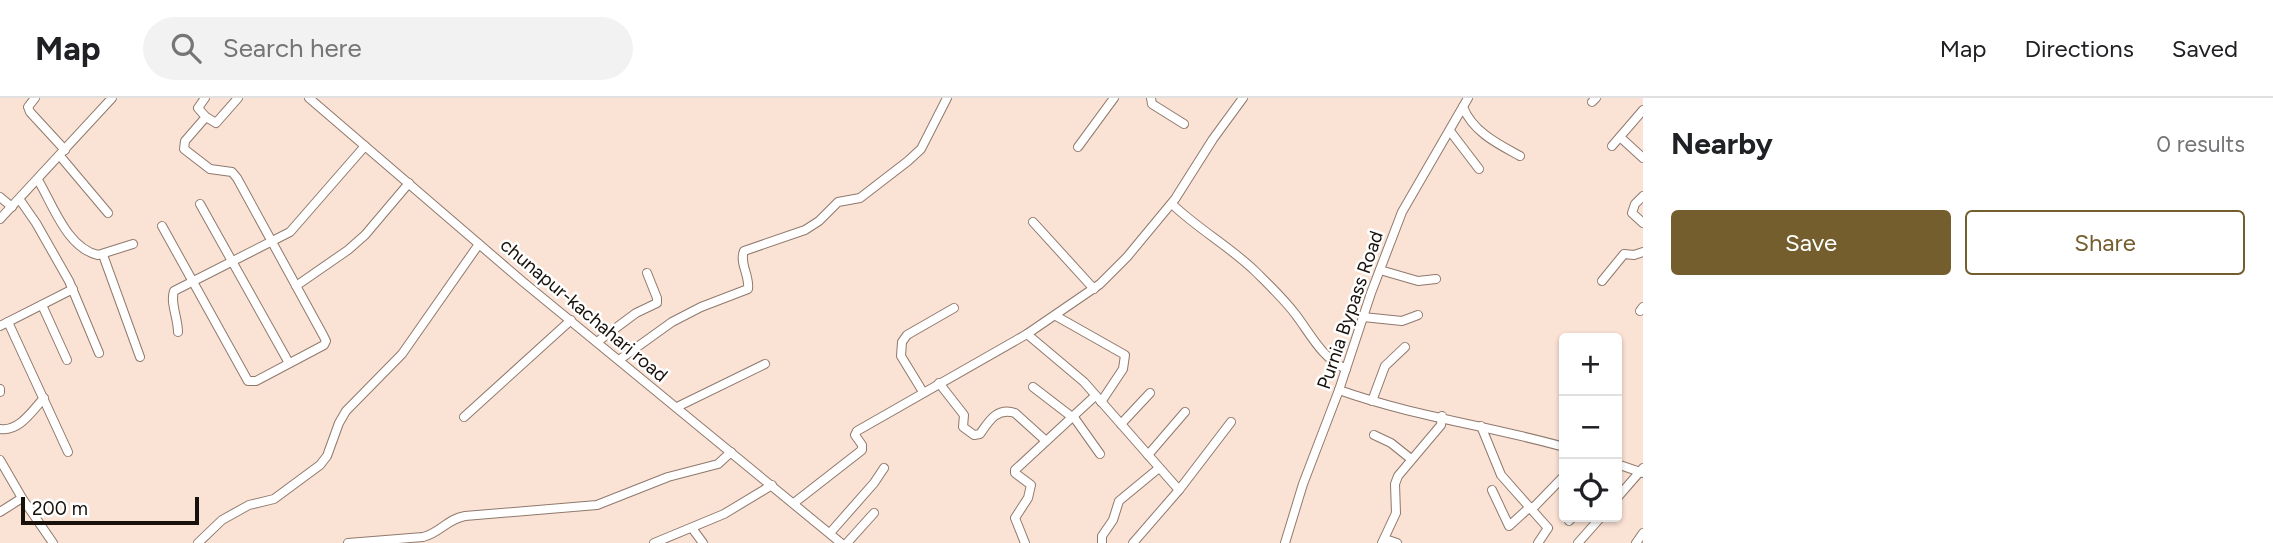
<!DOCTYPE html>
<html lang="en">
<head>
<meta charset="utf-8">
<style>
  :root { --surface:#fff; --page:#f2f2f2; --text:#202124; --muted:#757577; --line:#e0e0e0; --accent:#745e2d }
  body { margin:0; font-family:Figtree,sans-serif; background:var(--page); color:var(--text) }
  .controls { position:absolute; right:21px; bottom:21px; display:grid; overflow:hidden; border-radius:7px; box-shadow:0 2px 5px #0004 }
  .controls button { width:63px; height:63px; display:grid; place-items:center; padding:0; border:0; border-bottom:2px solid var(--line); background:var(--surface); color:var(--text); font:35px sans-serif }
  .scale { position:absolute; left:21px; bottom:18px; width:178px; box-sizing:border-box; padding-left:7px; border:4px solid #18100b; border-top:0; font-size:19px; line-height:24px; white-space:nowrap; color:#18100b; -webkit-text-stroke:5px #fff; paint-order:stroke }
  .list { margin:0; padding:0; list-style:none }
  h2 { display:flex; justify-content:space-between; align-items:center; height:91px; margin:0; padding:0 28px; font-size:30px }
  h2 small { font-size:23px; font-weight:400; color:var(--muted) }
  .actions { display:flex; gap:14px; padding:21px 28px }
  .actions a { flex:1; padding:16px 0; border:2px solid var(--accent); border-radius:7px; text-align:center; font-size:24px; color:var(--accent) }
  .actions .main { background:var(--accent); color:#fff }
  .icon { flex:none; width:38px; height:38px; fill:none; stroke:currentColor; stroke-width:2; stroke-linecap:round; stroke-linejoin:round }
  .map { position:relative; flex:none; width:1643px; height:445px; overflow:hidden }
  header { display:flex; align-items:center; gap:42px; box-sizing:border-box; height:98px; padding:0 35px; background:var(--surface); border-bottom:2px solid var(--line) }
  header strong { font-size:33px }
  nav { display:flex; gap:38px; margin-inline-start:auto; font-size:24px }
  .search { width:490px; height:63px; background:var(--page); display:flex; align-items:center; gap:18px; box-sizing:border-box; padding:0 24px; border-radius:38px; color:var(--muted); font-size:26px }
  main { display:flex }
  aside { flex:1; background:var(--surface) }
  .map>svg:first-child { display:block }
</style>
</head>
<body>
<header>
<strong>Map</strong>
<div class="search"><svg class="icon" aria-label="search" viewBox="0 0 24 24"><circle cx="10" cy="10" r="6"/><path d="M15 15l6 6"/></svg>Search here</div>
<nav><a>Map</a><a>Directions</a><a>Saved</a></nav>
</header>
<main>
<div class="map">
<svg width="1643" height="445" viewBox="0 0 1643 445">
  <rect width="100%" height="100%" fill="#fae2d4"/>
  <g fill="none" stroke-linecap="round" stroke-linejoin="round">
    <g stroke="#8f796d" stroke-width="10">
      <g id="minor">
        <polyline points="35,0 28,9 30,14 65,52"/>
        <polyline points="309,0 522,183 841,445"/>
        <polyline points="1151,0 1152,6 1184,26"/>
        <polyline points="1592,4 1596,0"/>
        <path d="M1463 9C1473 34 1498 46 1520 58"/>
        <polyline points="206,19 216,25 238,0"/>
        <polyline points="1450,33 1479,71"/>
        <polyline points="1620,39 1643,60"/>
        <polyline points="1612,48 1643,12"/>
        <polyline points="1078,49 1114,0"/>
        <polyline points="60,58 108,115"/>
        <path d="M38 82C53 107 67 150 98 157L133 146"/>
        <polyline points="1643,98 1635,106 1632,115 1643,125"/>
        <polyline points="0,99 12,109"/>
        <polyline points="20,102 36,125 69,183 99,255"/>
        <polyline points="200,106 289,265"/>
        <path d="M1172 106C1198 131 1229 148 1255 173 1269 187 1284 201 1296 217 1311 237 1322 260 1346 271"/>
        <polyline points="0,121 112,0"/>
        <polyline points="1033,124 1094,191"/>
        <polyline points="162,128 248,283 256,283 324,247 326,243 323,237 237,80 232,74 210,71 184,51 185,43 205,20 205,18 198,10 205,0"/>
        <polyline points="103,157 140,259"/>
        <polyline points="1380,172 1418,183 1436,181"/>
        <polyline points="1602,183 1624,156 1634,157 1643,154"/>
        <polyline points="296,188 348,152 365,137 409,85"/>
        <polyline points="42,207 67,262"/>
        <polyline points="1640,213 1643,209"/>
        <polyline points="1056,218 1125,257 1123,271 1101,304"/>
        <polyline points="1363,219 1402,223 1418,217"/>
        <polyline points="8,224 68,354"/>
        <polyline points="0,228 73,191"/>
        <path d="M178 234C178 220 170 205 174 193L290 134 365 48"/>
        <polyline points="1027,236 1084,284 1179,392"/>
        <polyline points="597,244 636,215 657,205 657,200 647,175"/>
        <path d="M619 262 672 224 701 209 748 191C750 178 739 165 744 153L805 132 819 123 838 104 860 100 908 63 921 51 947 0"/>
        <path d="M939 285 964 317 963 329 974 337 980 336C989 323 997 309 1015 315L1046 343"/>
        <polyline points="1033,289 1072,319"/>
        <polyline points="0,291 0,294"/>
        <path d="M1339 292C1412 318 1490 328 1564 349"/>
        <polyline points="923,294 901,258 902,244 907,237 954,210"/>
        <polyline points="1372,303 1385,268 1405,249"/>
        <polyline points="677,309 765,266"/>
        <polyline points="1073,318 1100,356"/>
        <polyline points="464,319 571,222"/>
        <polyline points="1121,326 1150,295"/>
        <polyline points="1481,328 1501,377 1548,430 1538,445"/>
        <path d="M0 331C19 334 32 313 44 300"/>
        <polyline points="1374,337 1391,345 1411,361"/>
        <polyline points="1148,357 1185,314"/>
        <polyline points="0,362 22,400 53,445"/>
        <polyline points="1617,366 1643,375"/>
        <polyline points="1492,392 1509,428 1530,409"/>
        <polyline points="1617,400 1643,370"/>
        <polyline points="794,405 862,352 862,347 855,337 857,333 1027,236 1100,186 1127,159 1175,101 1213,41 1243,0"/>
        <polyline points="1532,411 1564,378"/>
        <polyline points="0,414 22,400"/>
        <polyline points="1569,423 1573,419"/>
        <polyline points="692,430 703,445"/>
        <polyline points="830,435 874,385 884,370"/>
        <polyline points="1385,441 1397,445"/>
        <polyline points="198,445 222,422 249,407 274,401 320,367 327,358 339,325 346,313 402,256 479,146"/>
        <path d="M348 445 423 439C440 435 447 421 465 418L597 407 668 379 718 366 731 354"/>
        <polyline points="654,445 724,416 772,387"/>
        <polyline points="847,445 874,415"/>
        <polyline points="1025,445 1015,420 1028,400 1031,387 1015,375 1015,372 1095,298"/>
        <polyline points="1102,445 1102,438 1113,422 1119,403 1159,370"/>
        <polyline points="1133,445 1179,392 1231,324"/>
        <polyline points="1285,445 1303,386 1339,292 1371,195 1402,114 1468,0"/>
        <polyline points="1382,445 1396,415 1395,386 1398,378 1441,327 1442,318"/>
        <polyline points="1578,445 1601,419"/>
        <polyline points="1636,445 1643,435"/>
      </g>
    </g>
    <use href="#minor" stroke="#fff" stroke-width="8"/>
  </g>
  <g text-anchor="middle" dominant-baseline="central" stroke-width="5" stroke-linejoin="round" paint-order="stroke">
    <g font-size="19" fill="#18100b" stroke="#fff">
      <text transform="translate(584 212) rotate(40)">chunapur-kachahari road</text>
      <text transform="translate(1350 212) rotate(-71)">Purnia Bypass Road</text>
    </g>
  </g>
</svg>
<div class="controls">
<button>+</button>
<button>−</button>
<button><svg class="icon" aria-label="locate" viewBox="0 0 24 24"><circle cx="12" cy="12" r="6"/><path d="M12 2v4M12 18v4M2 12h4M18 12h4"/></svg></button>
</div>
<div class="scale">200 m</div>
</div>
<aside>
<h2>Nearby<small>0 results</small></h2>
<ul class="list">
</ul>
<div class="actions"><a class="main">Save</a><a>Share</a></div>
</aside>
</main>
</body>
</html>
